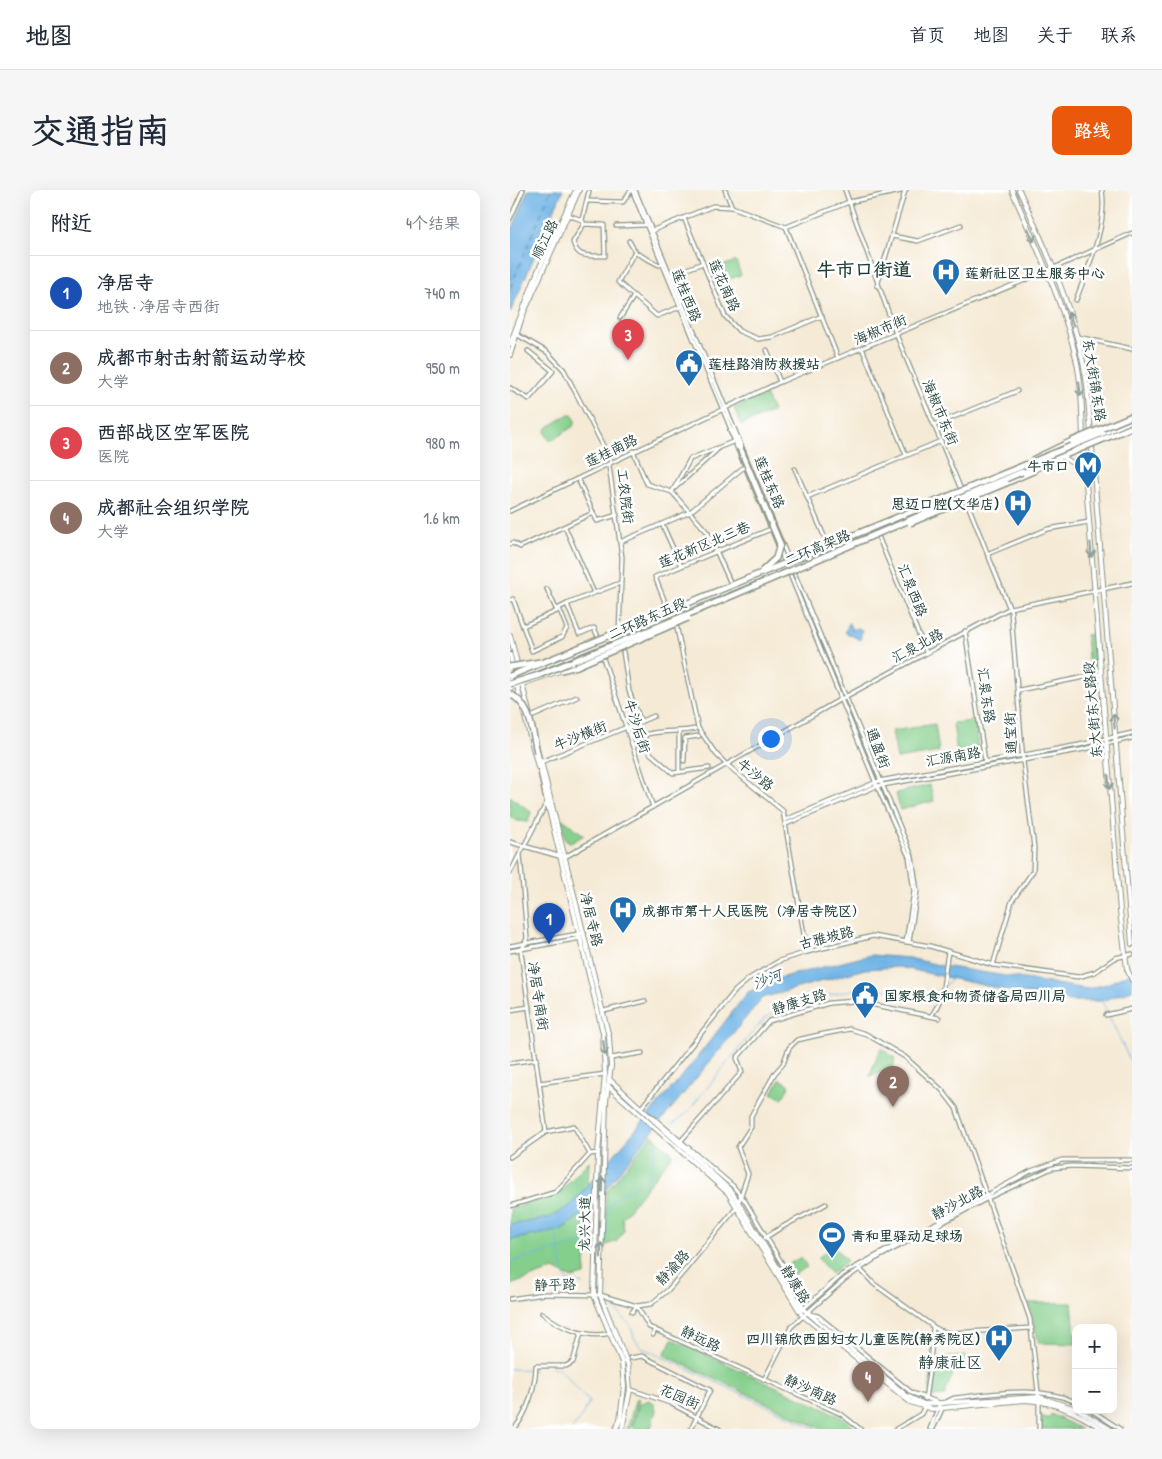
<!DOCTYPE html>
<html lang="zh">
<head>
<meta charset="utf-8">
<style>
  :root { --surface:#fff; --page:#f6f6f7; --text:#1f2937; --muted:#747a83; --line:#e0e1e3; --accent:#ea580c }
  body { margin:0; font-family:"Patrick Hand","LXGW WenKai TC",sans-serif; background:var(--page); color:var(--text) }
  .controls { position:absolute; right:15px; bottom:15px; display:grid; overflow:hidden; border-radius:10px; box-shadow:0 5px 20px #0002 }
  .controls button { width:45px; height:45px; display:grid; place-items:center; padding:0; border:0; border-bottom:1px solid var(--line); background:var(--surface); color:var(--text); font:25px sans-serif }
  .you { position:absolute; left:260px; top:548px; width:18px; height:18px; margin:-12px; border:4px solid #fff; border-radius:50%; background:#1a73e8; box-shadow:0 0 0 8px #1a73e833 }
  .badge { display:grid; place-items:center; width:32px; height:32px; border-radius:50%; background:var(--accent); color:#fff; font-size:16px; font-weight:700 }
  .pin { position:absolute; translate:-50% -41px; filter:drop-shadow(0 1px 2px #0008) }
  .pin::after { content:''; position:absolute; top:26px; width:18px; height:15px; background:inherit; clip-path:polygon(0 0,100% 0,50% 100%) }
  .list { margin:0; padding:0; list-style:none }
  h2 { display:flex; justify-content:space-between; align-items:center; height:65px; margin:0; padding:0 20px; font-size:21px }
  h2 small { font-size:16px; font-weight:400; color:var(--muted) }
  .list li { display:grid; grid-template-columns:32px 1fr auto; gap:15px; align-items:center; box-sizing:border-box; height:75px; padding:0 20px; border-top:1px solid var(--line) }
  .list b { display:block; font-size:19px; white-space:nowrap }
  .list p { margin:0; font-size:16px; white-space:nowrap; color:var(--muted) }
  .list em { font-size:16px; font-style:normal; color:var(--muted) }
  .map { position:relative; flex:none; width:622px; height:1239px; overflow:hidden; border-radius:10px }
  header { display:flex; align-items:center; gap:30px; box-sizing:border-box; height:70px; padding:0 25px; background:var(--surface); border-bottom:1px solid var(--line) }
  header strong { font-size:24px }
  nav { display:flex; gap:28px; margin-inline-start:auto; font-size:18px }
  .intro { display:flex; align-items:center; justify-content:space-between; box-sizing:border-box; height:120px; padding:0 30px }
  h1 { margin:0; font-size:35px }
  .button { padding:12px 22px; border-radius:10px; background:var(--accent); color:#fff; font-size:18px; font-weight:700 }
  main { display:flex; gap:30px; padding:0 30px }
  aside { flex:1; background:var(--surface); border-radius:10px; box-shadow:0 5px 20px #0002 }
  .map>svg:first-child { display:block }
</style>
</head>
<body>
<header>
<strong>地图</strong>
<nav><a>首页</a><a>地图</a><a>关于</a><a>联系</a></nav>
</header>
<div class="intro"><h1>交通指南</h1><a class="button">路线</a></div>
<main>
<aside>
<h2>附近<small>4个结果</small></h2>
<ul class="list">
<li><span class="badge" style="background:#1a4fb4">1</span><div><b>净居寺</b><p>地铁 · 净居寺西街</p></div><em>740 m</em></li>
<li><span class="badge" style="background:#8d6e63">2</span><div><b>成都市射击射箭运动学校</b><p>大学</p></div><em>950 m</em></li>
<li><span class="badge" style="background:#e0444e">3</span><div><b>西部战区空军医院</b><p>医院</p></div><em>980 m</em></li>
<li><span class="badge" style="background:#8d6e63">4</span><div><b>成都社会组织学院</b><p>大学</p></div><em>1.6 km</em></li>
</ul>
</aside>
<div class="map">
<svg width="622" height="1239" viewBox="0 0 622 1239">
  <rect width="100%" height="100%" fill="#fff"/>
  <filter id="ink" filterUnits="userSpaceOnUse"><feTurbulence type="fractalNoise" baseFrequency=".02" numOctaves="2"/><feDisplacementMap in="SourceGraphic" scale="10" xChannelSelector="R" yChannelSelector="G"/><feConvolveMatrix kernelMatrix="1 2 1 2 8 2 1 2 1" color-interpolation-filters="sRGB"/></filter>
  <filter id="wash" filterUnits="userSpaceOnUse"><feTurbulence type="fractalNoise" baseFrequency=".0096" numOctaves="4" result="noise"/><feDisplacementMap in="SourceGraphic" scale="20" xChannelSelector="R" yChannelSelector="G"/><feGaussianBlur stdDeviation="1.12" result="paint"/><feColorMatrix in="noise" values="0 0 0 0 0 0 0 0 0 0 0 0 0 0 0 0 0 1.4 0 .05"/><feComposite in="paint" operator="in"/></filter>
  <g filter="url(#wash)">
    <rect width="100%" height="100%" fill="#f5ead5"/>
    <g fill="#85cf8c" stroke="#528660">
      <polygon points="226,71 231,85 206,94 201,80"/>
      <polygon points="255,204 263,221 231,235 224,218"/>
      <polygon points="57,225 62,225 65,229 65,235 43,250 39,250 35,242 37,238"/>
      <polygon points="584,444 586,475 583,479 579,479 576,445"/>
      <polygon points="465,531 468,560 447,563 443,533"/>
      <polygon points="425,534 429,562 387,569 382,541"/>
      <polygon points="420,595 424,611 390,620 386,603"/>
      <polygon points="0,606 21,622 18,632 8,631 0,627"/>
      <polygon points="51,628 74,645 61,653 55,649"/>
      <polygon points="371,858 385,868 381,889 370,883 359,886"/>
      <polygon points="270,889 280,895 272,909 262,903"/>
      <polygon points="142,945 163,964 112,1028 114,1040 107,1051 94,1056 96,1002"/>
      <polygon points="79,971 75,1085 62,1088 44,1079 0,1095 0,1019 48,1004"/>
      <polygon points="323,1055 337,1071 321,1084 308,1068"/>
      <polygon points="291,1067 297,1077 281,1086 276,1076"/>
      <polygon points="519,1113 562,1113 566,1154 529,1153"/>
      <polygon points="162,1149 330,1226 347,1239 312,1239 154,1165"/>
      <path d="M456 1166 457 1179 443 1181C443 1191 435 1196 435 1206L423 1207 419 1200 423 1168Z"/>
      <polygon points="126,1208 129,1209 121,1239 117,1239"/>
      <polygon points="139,1210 143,1212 146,1220 141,1238 125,1239 123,1236 129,1214"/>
      <polygon points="541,1224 571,1239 531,1239 532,1226 538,1229"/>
    </g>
    <g fill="#70b4e6" stroke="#48788d">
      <polygon points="18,0 53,0 0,123 0,45"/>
      <polygon points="339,433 342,440 348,438 352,440 350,450 335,442"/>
      <polygon points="361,765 399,768 433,776 577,799 597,794 622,782 622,800 592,811 561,811 500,801 389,777 355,779 252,808 79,1019 51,1040 0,1050 0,1035 39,1028 60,1016 178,879 238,802 269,788"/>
    </g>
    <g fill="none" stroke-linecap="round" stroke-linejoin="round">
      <g stroke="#70b4e6" stroke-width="1">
        <polyline points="434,796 442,789"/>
        <polyline points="591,809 622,875"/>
        <polyline points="162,934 176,924 230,857 256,827 283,814 357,796 417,808 429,800"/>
        <path d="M45 1040C51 1057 49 1075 57 1091L73 1094"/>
        <path d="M96 1047C100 1040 96 1032 97 1024 100 1004 122 1000 136 992L142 979 146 953"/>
        <polyline points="0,1072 79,1051"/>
        <polyline points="104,1118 121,1136 124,1148 131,1157 306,1239"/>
        <polyline points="42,1177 50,1179 79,1212 73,1225 62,1239"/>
        <polyline points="0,1179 24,1180"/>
      </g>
      <polyline stroke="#376169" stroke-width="1" stroke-dasharray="6 5" stroke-linecap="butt" points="0,98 41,0"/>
    </g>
  </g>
  <g filter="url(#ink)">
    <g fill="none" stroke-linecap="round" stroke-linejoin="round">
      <g stroke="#8a9484" stroke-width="5.5">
        <g id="minor">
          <polyline points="122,0 222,242"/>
          <polyline points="125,0 402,666 407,701 399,752"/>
          <polyline points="215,0 222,17"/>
          <polyline points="335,0 386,144 452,302"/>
          <polyline points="77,11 113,12 121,0"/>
          <path d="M58 25 72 30 74 34 94 35 95 66C79 65 68 70 63 52L74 34"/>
          <polyline points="174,28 215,126 229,141 248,149 262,147 312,126"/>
          <polyline points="0,29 13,0"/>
          <polyline points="72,30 79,1"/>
          <polyline points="106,36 136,35"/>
          <polyline points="276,37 328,168"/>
          <polyline points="141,41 203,16 222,17 276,37 339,12 396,0"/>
          <polyline points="382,46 408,51 451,35"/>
          <polyline points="119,51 126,63 149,75 152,74"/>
          <polyline points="125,61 108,92 147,126 170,117"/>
          <polyline points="161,85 193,73"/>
          <polyline points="367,96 395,1"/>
          <path d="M566 110C578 78 598 34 592 0"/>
          <polyline points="110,128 124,106"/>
          <polyline points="6,144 37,162 54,180 101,271 99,276 112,367 109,443"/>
          <polyline points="568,147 622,159"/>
          <polyline points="352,158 396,265"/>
          <polyline points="257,160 270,192"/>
          <polyline points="0,198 19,209 43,181 18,161"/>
          <polyline points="424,235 507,201"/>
          <polyline points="226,255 276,374"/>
          <polyline points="123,261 137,294 162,302 198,343 222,396"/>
          <polyline points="285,279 318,355"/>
          <polyline points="68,289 87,331 107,325"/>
          <polyline points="165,298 207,260"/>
          <polyline points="162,302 180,269 225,251"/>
          <polyline points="297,307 431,251"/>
          <polyline points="456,310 501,422 513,571 524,658 523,681 502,711 483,775"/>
          <polyline points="0,321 270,192 544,78 622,43"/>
          <polyline points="153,336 171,376"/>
          <polyline points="55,337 84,403 110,393"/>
          <polyline points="368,346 416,462"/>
          <polyline points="110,352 180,322 235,276"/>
          <polyline points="0,354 3,353 10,357 83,323"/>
          <polyline points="477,364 538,339 579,332"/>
          <polyline points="278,380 367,596 399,667 404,701 396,752"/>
          <polyline points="37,399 47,421 47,420"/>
          <polyline points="84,403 57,414 69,444 84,438 90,451"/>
          <polyline points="0,410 3,409 22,461 52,447 57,438 49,418 57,414"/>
          <polyline points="159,422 145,387 261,339"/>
          <polyline points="166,434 188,538 206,564 216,574 273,621 297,762"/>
          <polyline points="13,436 47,421"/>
          <polyline points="455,441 475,571"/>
          <polyline points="112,455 119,501 131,532"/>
          <polyline points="91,462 143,617"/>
          <polyline points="509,500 590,484"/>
          <polyline points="21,527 67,507"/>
          <path d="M185 539C167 543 151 539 134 545L140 563 163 583 199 578"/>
          <polyline points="169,543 169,582"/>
          <polyline points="174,571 175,548 189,546"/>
          <polyline points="31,572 144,526"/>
          <polyline points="275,630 369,591 569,555 622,543"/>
          <polyline points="276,634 367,596 570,560 622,548"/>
          <polyline points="0,652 52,667"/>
          <polyline points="10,664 17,748 11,762 36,942"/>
          <polyline points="55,667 331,509 500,418 622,393"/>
          <polyline points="0,683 37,612"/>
          <polyline points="0,756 74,743"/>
          <polyline points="0,761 71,748"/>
          <polyline points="0,820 19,817"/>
          <polyline points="94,821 135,811"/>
          <polyline points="596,825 622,819"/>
          <path d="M421 826C436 807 433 785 438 763"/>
          <polyline points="101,868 132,863"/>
          <polyline points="0,873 27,869"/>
          <polyline points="29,893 95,884"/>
          <polyline points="131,918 225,801 240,788 269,771 297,762 363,746 420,756 483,775 568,787 585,782 605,768 622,764"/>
          <polyline points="140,925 223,996 235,1011 293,1109 292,1117"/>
          <polyline points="169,953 232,882 227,868 259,831 319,813 345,811 429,828"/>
          <polyline points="0,967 36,942 64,936 80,964"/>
          <polyline points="0,1016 46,1002 80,964 88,963"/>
          <path d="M255 1048C274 1034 295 1026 316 1014"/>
          <polyline points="349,1078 364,1094 428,1140 440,1143 522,1138"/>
          <polyline points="0,1109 34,1104 90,1105 127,1116 141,1114 158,1100 176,1079 227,1017 238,984 228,957 241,937 241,926 265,883 273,874 279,858 287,850 309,845 340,839 356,844 395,867 432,900 446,918 520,1129 529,1211 529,1239"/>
          <polyline points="292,1120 333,1084 521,981 552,970 622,970"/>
          <polyline points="122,1122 127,1116 139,1137 331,1224 350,1239"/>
          <path d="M32 1123C50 1138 78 1149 101 1143"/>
          <polyline points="300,1124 308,1126 402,1203 430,1213 420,1239"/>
          <polyline points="143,1145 145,1139"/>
          <polyline points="120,1168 132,1166 200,1200 181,1239"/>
          <polyline points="254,1190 281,1137 335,1089 363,1070 478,1008 542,978 562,976 622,978"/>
          <polyline points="119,1199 160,1213 209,1239"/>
          <polyline points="415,1209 420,1175 423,1137"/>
          <path d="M434 1213 444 1208C483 1204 528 1195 566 1212"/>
          <polyline points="581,1220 610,1239"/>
          <path d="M4 1239C18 1223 25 1197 26 1176H56L63 1172 71 1143"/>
          <polyline points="386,1239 411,1224 414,1218"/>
          <polyline points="423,1239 433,1217"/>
        </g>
      </g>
      <g stroke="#8a9484" stroke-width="6">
        <g id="major">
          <path d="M502 0C525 55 553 110 566 168 572 194 572 222 573 249"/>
          <path d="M509 0C538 63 567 126 577 195L622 754"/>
          <polyline points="0,154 28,81 66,0"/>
          <polyline points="0,165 12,127 69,0"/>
          <polyline points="573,255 610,721 617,779 622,790"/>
          <polyline points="554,268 576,281"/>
          <polyline points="521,281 549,270"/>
          <polyline points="0,445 20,526"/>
          <polyline points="0,465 11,512"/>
          <polyline points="61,476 82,466"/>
          <polyline points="0,490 400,325"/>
          <polyline points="0,498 52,480"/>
          <polyline points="13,519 28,577"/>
          <polyline points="31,571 99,847 101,876 96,911 90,1105 118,1175 120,1200 112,1239"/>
          <polyline points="35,603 93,843 95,884 88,963 84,1105 112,1172 114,1197 110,1230 106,1239"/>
          <polyline points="99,889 222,1002 292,1118 397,1206 414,1214 529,1207 566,1219"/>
          <path d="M98 896 218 1003 292 1125 400 1212 422 1219 514 1210C543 1211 569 1223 592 1239"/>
          <polyline points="569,1220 600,1239"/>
        </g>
      </g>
      <g stroke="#8a9484" stroke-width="8">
        <g id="highway">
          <polyline points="221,241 230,258"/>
          <polyline points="593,243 622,230"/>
          <polyline points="596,248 622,237"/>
          <polyline points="524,269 562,251"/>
          <polyline points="512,282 565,261"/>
          <polyline points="496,293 523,281"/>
          <polyline points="51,480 67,476"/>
          <polyline points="27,562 36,605"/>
        </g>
      </g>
      <use href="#minor" stroke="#fff" stroke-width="3"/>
      <use href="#major" stroke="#fff" stroke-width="4"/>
      <use href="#highway" stroke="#fff" stroke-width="5"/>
      <g stroke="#8a9484" stroke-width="8" stroke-linecap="butt">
        <g id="highway-bridge">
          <polyline points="562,251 622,226"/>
          <polyline points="230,258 270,354 266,368 252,381"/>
          <polyline points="565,261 596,248"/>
          <polyline points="400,333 496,293"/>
          <polyline points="67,476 178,428"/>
          <polyline points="0,477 30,472"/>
          <polyline points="0,486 593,243"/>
          <polyline points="0,494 29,485 191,419 512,282"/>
          <path d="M0 504C21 514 22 541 27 562"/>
        </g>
      </g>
      <use href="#highway-bridge" stroke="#fff" stroke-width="5"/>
    </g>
    <defs><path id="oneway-shaft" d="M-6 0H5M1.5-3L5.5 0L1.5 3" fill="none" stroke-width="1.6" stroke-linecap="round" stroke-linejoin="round" transform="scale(1.25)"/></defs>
    <g stroke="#8f9e9a">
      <use href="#oneway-shaft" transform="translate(521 45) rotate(66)"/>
      <use href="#oneway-shaft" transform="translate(561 129) rotate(-111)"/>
      <use href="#oneway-shaft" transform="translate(570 199) rotate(83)"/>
      <use href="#oneway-shaft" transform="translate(581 360) rotate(86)"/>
      <use href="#oneway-shaft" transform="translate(604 531) rotate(-95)"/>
      <use href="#oneway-shaft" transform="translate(599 592) rotate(85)"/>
      <use href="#oneway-shaft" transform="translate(94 858) rotate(84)"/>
      <use href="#oneway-shaft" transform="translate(92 994) rotate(-89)"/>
      <use href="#oneway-shaft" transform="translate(91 1060) rotate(-89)"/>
    </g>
  </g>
  <defs>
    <g id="hospital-pin" transform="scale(1.4375)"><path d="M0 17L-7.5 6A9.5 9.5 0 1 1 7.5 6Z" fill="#1f6fb2" stroke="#fff"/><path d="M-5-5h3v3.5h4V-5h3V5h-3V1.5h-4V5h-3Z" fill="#fff"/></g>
    <g id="civic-pin" transform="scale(1.4375)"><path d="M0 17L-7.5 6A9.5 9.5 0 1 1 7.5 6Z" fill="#1f6fb2" stroke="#fff"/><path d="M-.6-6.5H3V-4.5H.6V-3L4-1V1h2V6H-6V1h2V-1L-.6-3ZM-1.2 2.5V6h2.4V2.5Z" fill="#fff"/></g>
    <g id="metro-pin" transform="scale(1.4375)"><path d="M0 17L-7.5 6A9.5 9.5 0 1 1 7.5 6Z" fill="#1f6fb2" stroke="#fff"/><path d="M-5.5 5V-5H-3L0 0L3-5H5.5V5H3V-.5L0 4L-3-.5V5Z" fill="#fff"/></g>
    <g id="stadium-pin" transform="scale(1.4375)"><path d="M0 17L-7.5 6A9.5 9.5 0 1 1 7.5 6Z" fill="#1f6fb2" stroke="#fff"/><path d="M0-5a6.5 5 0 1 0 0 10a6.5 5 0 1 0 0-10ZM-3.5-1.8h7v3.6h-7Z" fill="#fff"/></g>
  </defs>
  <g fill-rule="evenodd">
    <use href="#hospital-pin" x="436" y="82"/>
    <use href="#civic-pin" x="179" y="173"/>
    <use href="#metro-pin" x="578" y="275"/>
    <use href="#hospital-pin" x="508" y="313"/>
    <use href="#hospital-pin" x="113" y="720"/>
    <use href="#civic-pin" x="355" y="805"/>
    <use href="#stadium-pin" x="322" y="1045"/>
    <use href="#hospital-pin" x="489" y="1148"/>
  </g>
  <g text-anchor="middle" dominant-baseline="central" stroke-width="5" stroke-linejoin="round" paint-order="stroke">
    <g font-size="14" fill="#1f3d34" stroke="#fff">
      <text transform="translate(34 49) rotate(-64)">顺江路</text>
      <text transform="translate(215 95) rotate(66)">莲花南路</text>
      <text transform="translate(177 105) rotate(68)">莲桂西路</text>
      <text transform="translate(370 139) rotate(-23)">海椒市街</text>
      <text transform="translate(585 190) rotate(81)">东大街锦东路</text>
      <text transform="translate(431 222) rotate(67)">海椒市东街</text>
      <text transform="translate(101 260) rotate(-26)">莲桂南路</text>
      <text transform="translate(260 292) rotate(67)">莲桂东路</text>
      <text transform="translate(116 306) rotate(83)">工农院街</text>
      <text transform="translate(194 354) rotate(-23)">莲花新区北三巷</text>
      <text transform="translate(307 357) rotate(-23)">二环高架路</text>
      <text transform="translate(403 400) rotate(68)">汇泉西路</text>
      <text transform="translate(137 428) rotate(-24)">二环路东五段</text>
      <text transform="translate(407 455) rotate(-28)">汇泉北路</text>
      <text transform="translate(477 505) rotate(82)">汇泉东路</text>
      <text transform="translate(582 520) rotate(-95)">东大街东大路段</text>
      <text transform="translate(128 536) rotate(72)">牛沙后街</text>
      <text transform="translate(500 543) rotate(-93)">通宝街</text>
      <text transform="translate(70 545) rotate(-22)">牛沙横街</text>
      <text transform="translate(369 558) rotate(69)">通盈街</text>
      <text transform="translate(443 566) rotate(-10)">汇源南路</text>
      <text transform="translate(246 584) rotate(39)">牛沙路</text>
      <text transform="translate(82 729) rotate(76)">净居寺路</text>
      <text transform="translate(316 747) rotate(-14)">古雅坡路</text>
      <text transform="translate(29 806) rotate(81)">净居寺南街</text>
      <text transform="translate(289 811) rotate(-17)">静康支路</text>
      <text transform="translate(447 1012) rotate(-28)">静沙北路</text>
      <text transform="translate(74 1034) rotate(-89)">龙兴大道</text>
      <text transform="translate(162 1077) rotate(-48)">静渝路</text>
      <text transform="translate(45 1094) rotate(-2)">静平路</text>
      <text transform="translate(286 1094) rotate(59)">静康路</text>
      <text transform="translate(191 1148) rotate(25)">静远路</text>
      <text transform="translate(301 1199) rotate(24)">静沙南路</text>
      <text transform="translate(170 1206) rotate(24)">花园街</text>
    </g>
    <g font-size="14" font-weight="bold" fill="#1f3d34" stroke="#fff" text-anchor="start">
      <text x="455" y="82">莲新社区卫生服务中心</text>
      <text x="198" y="173">莲桂路消防救援站</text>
      <text x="559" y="275" text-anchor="end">牛市口</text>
      <text x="489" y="313" text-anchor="end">思迈口腔(文华店)</text>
      <text x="132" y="720">成都市第十人民医院（净居寺院区）</text>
      <text x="374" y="805">国家粮食和物资储备局四川局</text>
      <text x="341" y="1045">青和里驿动足球场</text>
      <text x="470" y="1148" text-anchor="end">四川锦欣西囡妇女儿童医院(静秀院区)</text>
    </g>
    <g font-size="15" font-style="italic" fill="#376169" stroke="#fff">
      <text transform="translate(257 789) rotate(-21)">沙河</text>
    </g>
    <g font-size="16" fill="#1f3d34" stroke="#fff">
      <text x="440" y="1172">静康社区</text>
    </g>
    <g font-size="19" font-weight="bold" fill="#1f3d34" stroke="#fff">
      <text x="354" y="79">牛市口街道</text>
    </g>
  </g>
</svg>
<div class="controls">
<button>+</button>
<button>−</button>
</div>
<div class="you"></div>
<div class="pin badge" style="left:39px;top:754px;background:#1a4fb4">1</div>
<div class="pin badge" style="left:383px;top:917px;background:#8d6e63">2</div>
<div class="pin badge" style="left:118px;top:170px;background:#e0444e">3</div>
<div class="pin badge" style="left:358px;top:1212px;background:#8d6e63">4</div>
</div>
</main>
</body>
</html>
